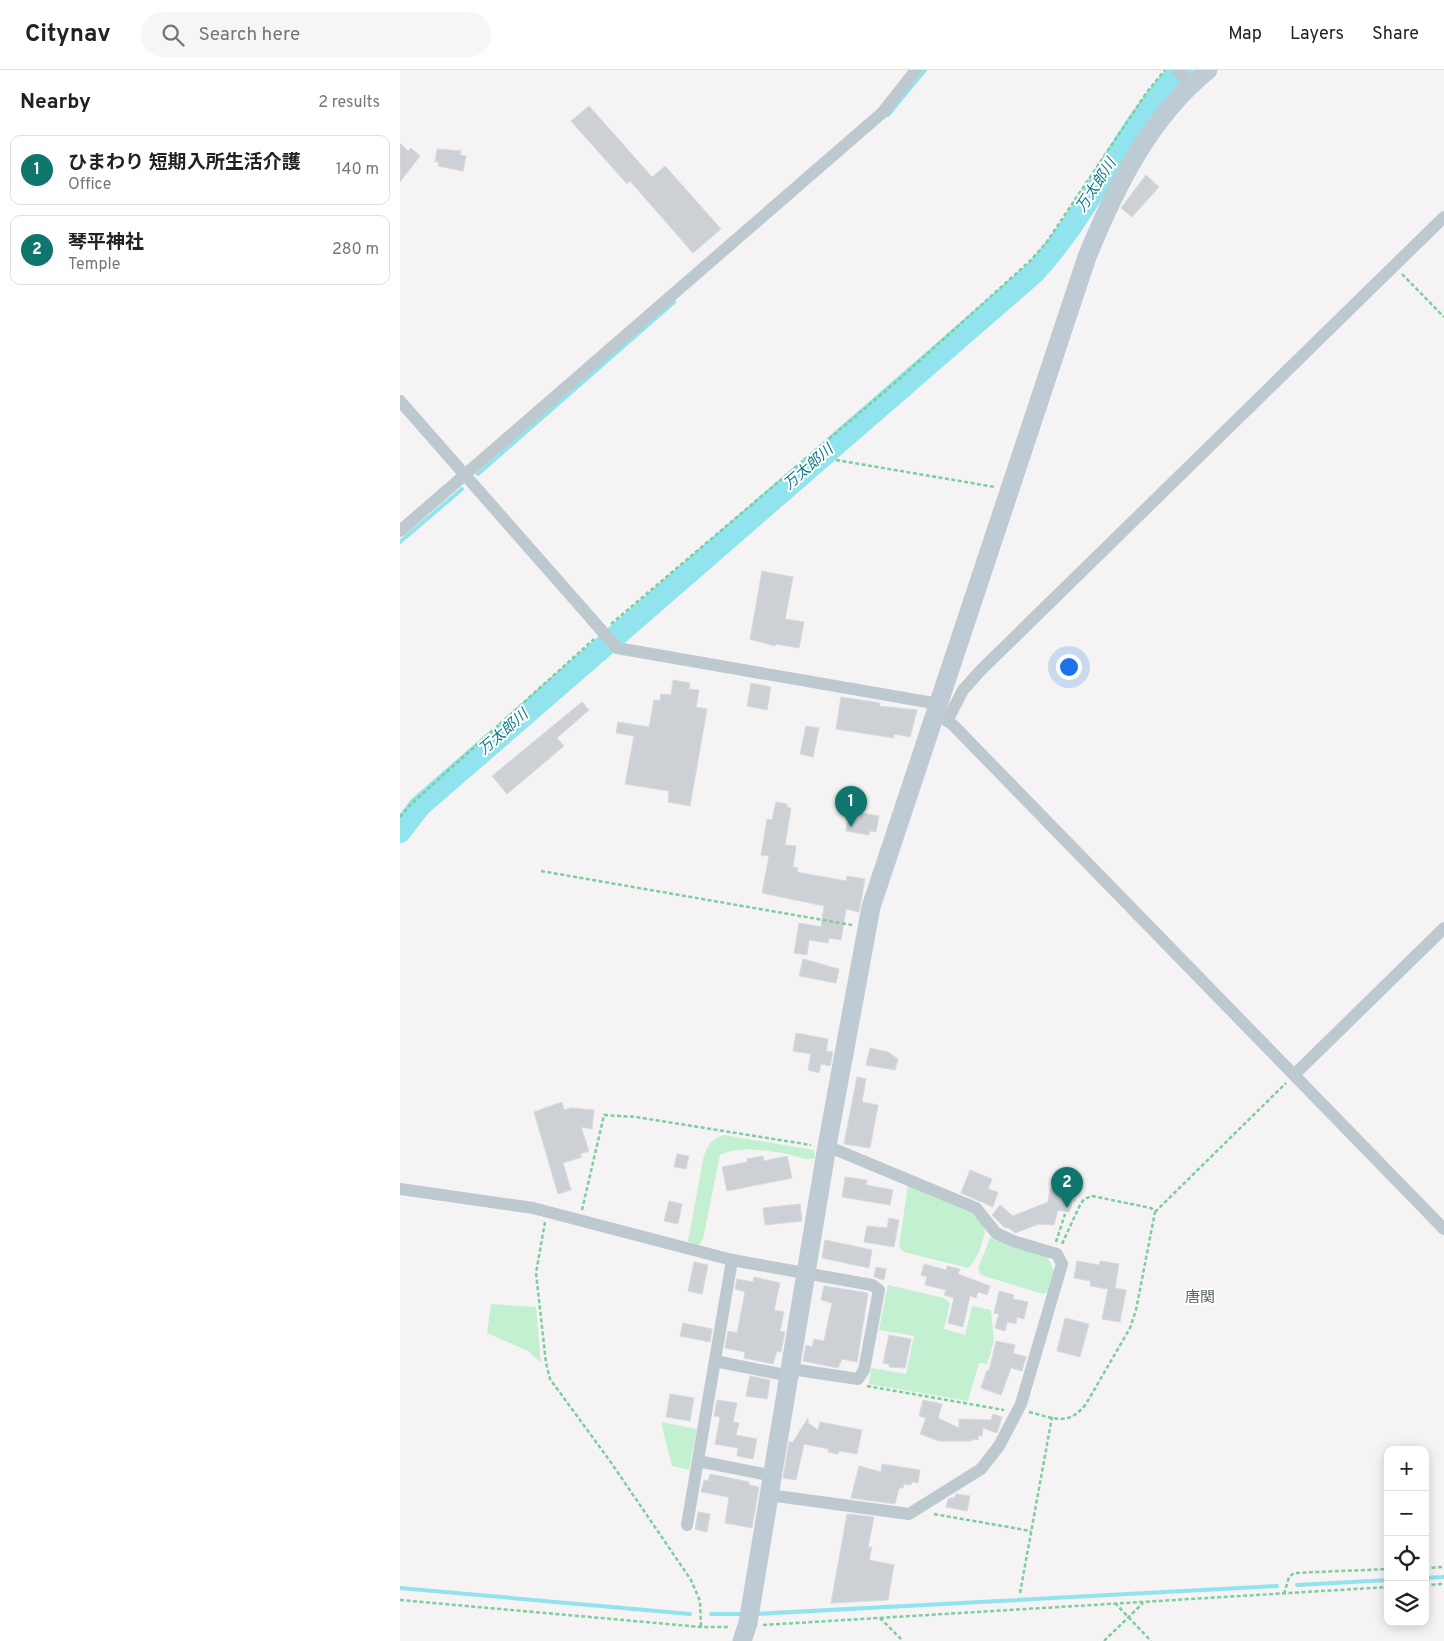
<!DOCTYPE html>
<html lang="en">
<head>
<meta charset="utf-8">
<style>
  :root { --surface:#fff; --page:#f6f6f6; --text:#222; --muted:#767676; --line:#e0e0e0; --accent:#0f766e }
  body { margin:0; font-family:Overpass,"Noto Sans JP",sans-serif; background:var(--page); color:var(--text) }
  .controls { position:absolute; right:15px; bottom:15px; display:grid; overflow:hidden; border-radius:10px; box-shadow:0 2px 12px #0003 }
  .controls button { width:45px; height:45px; display:grid; place-items:center; padding:0; border:0; border-bottom:1px solid var(--line); background:var(--surface); color:var(--text); font:25px sans-serif }
  .you { position:absolute; left:668px; top:596px; width:18px; height:18px; margin:-12px; border:4px solid #fff; border-radius:50%; background:#1a73e8; box-shadow:0 0 0 8px #1a73e833 }
  .badge { display:grid; place-items:center; width:32px; height:32px; border-radius:50%; background:var(--accent); color:#fff; font-size:16px; font-weight:700 }
  .pin { position:absolute; translate:-50% -41px; filter:drop-shadow(0 1px 2px #0008) }
  .pin::after { content:''; position:absolute; top:26px; width:18px; height:15px; background:inherit; clip-path:polygon(0 0,100% 0,50% 100%) }
  .list { margin:0; padding:0; list-style:none }
  h2 { display:flex; justify-content:space-between; align-items:center; height:65px; margin:0; padding:0 20px; font-size:21px }
  h2 small { font-size:16px; font-weight:400; color:var(--muted) }
  .list li { display:grid; grid-template-columns:32px 1fr auto; gap:15px; align-items:center; box-sizing:border-box; height:70px; margin:0 10px 10px; padding:0 10px; border:1px solid var(--line); border-radius:10px }
  .list b { display:block; font-size:19px; white-space:nowrap }
  .list p { margin:0; font-size:16px; white-space:nowrap; color:var(--muted) }
  .list em { font-size:16px; font-style:normal; color:var(--muted) }
  .icon { flex:none; width:28px; height:28px; fill:none; stroke:currentColor; stroke-width:2; stroke-linecap:round; stroke-linejoin:round }
  .map { position:relative; flex:none; width:1044px; height:1571px; overflow:hidden }
  header { display:flex; align-items:center; gap:30px; box-sizing:border-box; height:70px; padding:0 25px; background:var(--surface); border-bottom:1px solid var(--line) }
  header strong { font-size:24px }
  nav { display:flex; gap:28px; margin-inline-start:auto; font-size:18px }
  .search { width:350px; height:45px; background:var(--page); display:flex; align-items:center; gap:12px; box-sizing:border-box; padding:0 18px; border-radius:28px; color:var(--muted); font-size:19px }
  main { display:flex }
  aside { flex:1; background:var(--surface) }
  .map>svg:first-child { display:block }
</style>
</head>
<body>
<header>
<strong>Citynav</strong>
<div class="search"><svg class="icon" aria-label="search" viewBox="0 0 24 24"><circle cx="10" cy="10" r="6"/><path d="M15 15l6 6"/></svg>Search here</div>
<nav><a>Map</a><a>Layers</a><a>Share</a></nav>
</header>
<main>
<aside>
<h2>Nearby<small>2 results</small></h2>
<ul class="list">
<li><span class="badge">1</span><div><b>ひまわり 短期入所生活介護</b><p>Office</p></div><em>140 m</em></li>
<li><span class="badge">2</span><div><b>琴平神社</b><p>Temple</p></div><em>280 m</em></li>
</ul>
</aside>
<div class="map">
<svg width="1044" height="1571" viewBox="0 0 1044 1571">
  <rect width="100%" height="100%" fill="#f5f3f3"/>
  <g fill="#c3f0d0">
    <path d="M324 1065 414 1080 415 1088C406 1091 396 1086 387 1084 368 1081 338 1075 320 1085L303 1169 297 1177 288 1171 303 1090C307 1076 310 1070 324 1065Z"/>
    <path d="M508 1115 571 1142 585 1157C585 1169 577 1190 568 1198L504 1182 499 1177Z"/>
    <polygon points="590,1168 647,1186 654,1201 648,1222 643,1224 581,1205 578,1199"/>
    <polygon points="488,1215 544,1228 550,1233 544,1259 565,1265 572,1236 591,1240 594,1271 587,1294 579,1293 568,1331 469,1314 471,1298 506,1304 514,1266 479,1260"/>
    <polygon points="91,1234 136,1237 141,1293 128,1281 87,1263"/>
    <polygon points="261,1352 297,1359 289,1400 272,1396"/>
  </g>
  <g fill="none" stroke-linecap="round" stroke-linejoin="round">
    <g stroke="#91e3ed" stroke-width="4">
      <polyline points="488,45 525,0"/>
      <polyline points="78,404 274,232"/>
      <polyline points="0,472 62,419"/>
      <polyline points="1025,1508 1044,1507"/>
      <polyline points="897,1515 988,1510"/>
      <polyline points="0,1518 290,1544"/>
      <polyline points="311,1544 343,1544"/>
      <polyline points="355,1544 877,1516"/>
    </g>
    <path stroke="#91e3ed" stroke-width="22" d="M0 762 20 736 634 203C691 142 722 60 781 0"/>
  </g>
  <g fill="#cdd0d5" stroke="#d7dade">
    <polygon points="189,36 252,107 265,96 321,159 293,183 230,111 227,114 171,51"/>
    <polygon points="0,73 8,81 11,78 20,86 0,112"/>
    <polygon points="37,79 61,81 60,85 66,86 63,101 38,96 39,92 35,92"/>
    <polygon points="746,105 759,117 732,147 721,138"/>
    <polygon points="362,501 393,507 385,549 404,552 399,578 376,574 375,576 350,569"/>
    <polygon points="273,610 290,613 289,619 299,620 296,637 307,639 290,736 268,732 269,721 225,714 234,666 216,663 218,652 249,657 254,630 260,631 261,624 271,625"/>
    <polygon points="351,613 371,617 367,640 347,636"/>
    <polygon points="441,627 480,633 479,636 517,640 510,667 494,664 494,668 436,659"/>
    <polygon points="182,632 189,640 157,668 164,676 107,724 92,706"/>
    <polygon points="406,656 419,658 413,687 400,684"/>
    <polygon points="376,732 387,734 387,737 391,738 385,775 396,776 393,797 398,798 397,802 446,811 447,806 465,809 459,842 446,839 441,870 429,868 428,873 409,870 407,885 394,883 399,853 421,857 424,836 362,823 369,786 361,785 367,749 372,750"/>
    <polygon points="449,741 479,746 476,762 470,761 469,765 446,761"/>
    <polygon points="403,889 439,899 436,913 399,906"/>
    <polygon points="396,963 428,969 426,981 433,982 430,996 421,994 419,1003 408,1000 411,984 393,981"/>
    <polygon points="470,978 488,982 498,989 495,1000 466,995"/>
    <polygon points="457,1007 466,1009 462,1032 478,1035 470,1078 444,1074"/>
    <polygon points="162,1032 164,1040 171,1038 194,1040 192,1059 181,1057 189,1081 180,1084 182,1087 163,1093 171,1120 158,1124 134,1042"/>
    <polygon points="277,1084 289,1086 286,1099 274,1097"/>
    <polygon points="363,1086 364,1091 387,1086 392,1108 327,1121 322,1097 347,1092 347,1089"/>
    <polygon points="570,1100 592,1109 588,1119 598,1122 593,1137 561,1123"/>
    <polygon points="445,1107 467,1110 466,1115 493,1120 490,1135 442,1127"/>
    <polygon points="650,1118 677,1121 675,1132 673,1131 669,1142 658,1140 654,1155 639,1154 615,1163 609,1158 605,1158 592,1145 600,1135 613,1146 648,1132"/>
    <polygon points="269,1131 282,1134 278,1154 264,1151"/>
    <polygon points="400,1134 402,1151 365,1155 363,1138"/>
    <polygon points="489,1148 499,1150 494,1177 464,1172 467,1156 487,1158"/>
    <polygon points="425,1170 472,1180 469,1198 422,1188"/>
    <polygon points="677,1191 699,1195 700,1191 719,1194 715,1218 726,1220 720,1252 702,1249 708,1219 690,1216 691,1211 674,1208"/>
    <polygon points="294,1192 308,1195 302,1224 288,1221"/>
    <polygon points="524,1194 546,1200 547,1196 560,1199 558,1204 590,1216 587,1225 578,1222 576,1228 570,1226 563,1257 548,1253 554,1228 544,1225 546,1220 525,1215 527,1207 521,1205"/>
    <polygon points="476,1197 486,1199 484,1210 474,1207"/>
    <polygon points="354,1207 380,1213 374,1240 384,1242 380,1261 385,1262 381,1282 377,1281 373,1294 344,1288 345,1282 325,1278 328,1261 337,1263 345,1222 335,1219 337,1209 353,1212"/>
    <polygon points="424,1216 468,1223 457,1292 442,1289 438,1298 403,1291 406,1275 412,1277 414,1269 424,1271 432,1233 421,1230"/>
    <polygon points="599,1221 614,1225 613,1229 628,1232 624,1249 617,1247 616,1254 607,1252 605,1261 595,1258 599,1244 594,1243"/>
    <polygon points="665,1248 689,1254 680,1287 657,1281"/>
    <polygon points="283,1253 312,1259 310,1272 280,1266"/>
    <polygon points="489,1265 511,1269 505,1298 489,1297 489,1294 483,1293"/>
    <polygon points="596,1271 615,1275 613,1283 626,1287 622,1301 611,1298 601,1325 581,1318 587,1300 589,1301"/>
    <polygon points="350,1306 370,1310 367,1329 346,1326"/>
    <polygon points="270,1324 294,1328 290,1351 266,1347"/>
    <polygon points="317,1330 337,1333 333,1352 339,1353 336,1365 357,1369 353,1389 337,1386 338,1378 315,1374 320,1347 314,1346"/>
    <polygon points="523,1330 542,1334 538,1348 559,1358 559,1349 591,1350 593,1344 602,1347 597,1363 583,1358 582,1366 578,1366 578,1370 572,1369 572,1371 539,1371 520,1364 526,1348 519,1346"/>
    <polygon points="408,1348 408,1353 418,1360 420,1352 462,1360 457,1384 439,1381 438,1384 428,1382 429,1379 404,1374 396,1410 383,1408 389,1372 393,1372"/>
    <polygon points="482,1394 520,1400 518,1413 512,1412 511,1415 504,1414 503,1418 499,1418 495,1434 451,1428 459,1396 481,1402"/>
    <polygon points="310,1404 349,1412 349,1415 359,1417 352,1458 325,1453 329,1427 301,1422 304,1410 308,1411"/>
    <polygon points="556,1424 570,1426 567,1441 546,1437 548,1429 555,1427"/>
    <polygon points="298,1442 310,1444 307,1462 295,1459"/>
    <polygon points="447,1444 474,1447 468,1477 472,1477 469,1490 494,1495 488,1530 431,1533"/>
  </g>
  <g fill="none" stroke-linecap="round" stroke-linejoin="round">
    <g stroke="#7bcf9d" stroke-width="2.5" stroke-dasharray="4 2.5" stroke-linecap="butt">
      <polyline points="1002,204 1044,247"/>
      <polyline points="436,390 595,417"/>
      <polyline points="211,554 496,312 630,191 646,173 747,22 765,0"/>
      <polyline points="0,747 9,736 194,569"/>
      <polyline points="141,801 452,855"/>
      <polyline points="182,1140 204,1045 236,1047 411,1075"/>
      <polyline points="755,1142 886,1013"/>
      <polyline points="145,1152 136,1203 146,1293 150,1309 210,1391 291,1510 300,1531 301,1557"/>
      <polyline points="656,1172 665,1144"/>
      <polyline points="467,1316 604,1340"/>
      <path d="M629 1342C654 1348 668 1357 686 1334L730 1258 736 1240 755 1142 751 1138 692 1126 684 1129 680 1135 662 1174"/>
      <polyline points="534,1444 631,1461"/>
      <polyline points="1025,1498 1044,1497"/>
      <polyline points="1025,1515 1044,1514"/>
      <polyline points="620,1523 652,1347"/>
      <polyline points="884,1524 889,1507 894,1503 988,1499"/>
      <polyline points="0,1530 301,1557 330,1557"/>
      <polyline points="715,1533 751,1571"/>
      <polyline points="480,1548 503,1571"/>
      <polyline points="363,1555 988,1517"/>
      <polyline points="704,1571 743,1533"/>
    </g>
    <g stroke="#bec8cf" stroke-width="12">
      <polyline points="778,0 790,14"/>
      <polyline points="0,331 217,578 539,634"/>
      <polyline points="0,461 482,43 516,0"/>
      <polyline points="536,642 554,656 1044,1159"/>
      <polyline points="547,651 563,620 582,599 1044,147"/>
      <polyline points="894,1005 1044,858"/>
      <polyline points="0,1119 133,1138 332,1190 472,1215 479,1220 464,1300 458,1309 391,1299"/>
      <polyline points="315,1291 390,1306"/>
      <polyline points="298,1391 373,1406"/>
      <polyline points="369,1425 509,1444 581,1399 599,1376 621,1334 662,1194 657,1184 613,1171 596,1163 576,1138 427,1076"/>
      <polyline points="287,1455 332,1190"/>
    </g>
    <path stroke="#bfcbd4" stroke-width="19" d="M342 1571 348 1553 427 1076 471 837 687 187C715 118 749 48 808 0"/>
  </g>
  <g text-anchor="middle" dominant-baseline="central" stroke-width="4" stroke-linejoin="round" paint-order="stroke">
    <g font-size="15" font-style="italic" fill="#0e7c88" stroke="#fff">
      <text transform="translate(697 116) rotate(-57)">万太郎川</text>
      <text transform="translate(409 398) rotate(-41)">万太郎川</text>
      <text transform="translate(104 663) rotate(-41)">万太郎川</text>
    </g>
    <g font-size="15" fill="#5f6468" stroke="#fff">
      <text x="800" y="1228">唐関</text>
    </g>
  </g>
</svg>
<div class="controls">
<button>+</button>
<button>−</button>
<button><svg class="icon" aria-label="locate" viewBox="0 0 24 24"><circle cx="12" cy="12" r="6"/><path d="M12 2v4M12 18v4M2 12h4M18 12h4"/></svg></button>
<button><svg class="icon" aria-label="layers" viewBox="0 0 24 24"><path d="M12 4l9 5-9 5-9-5zM3 14l9 5 9-5"/></svg></button>
</div>
<div class="you"></div>
<div class="pin badge" style="left:451px;top:757px">1</div>
<div class="pin badge" style="left:667px;top:1138px">2</div>
</div>
</main>
</body>
</html>
